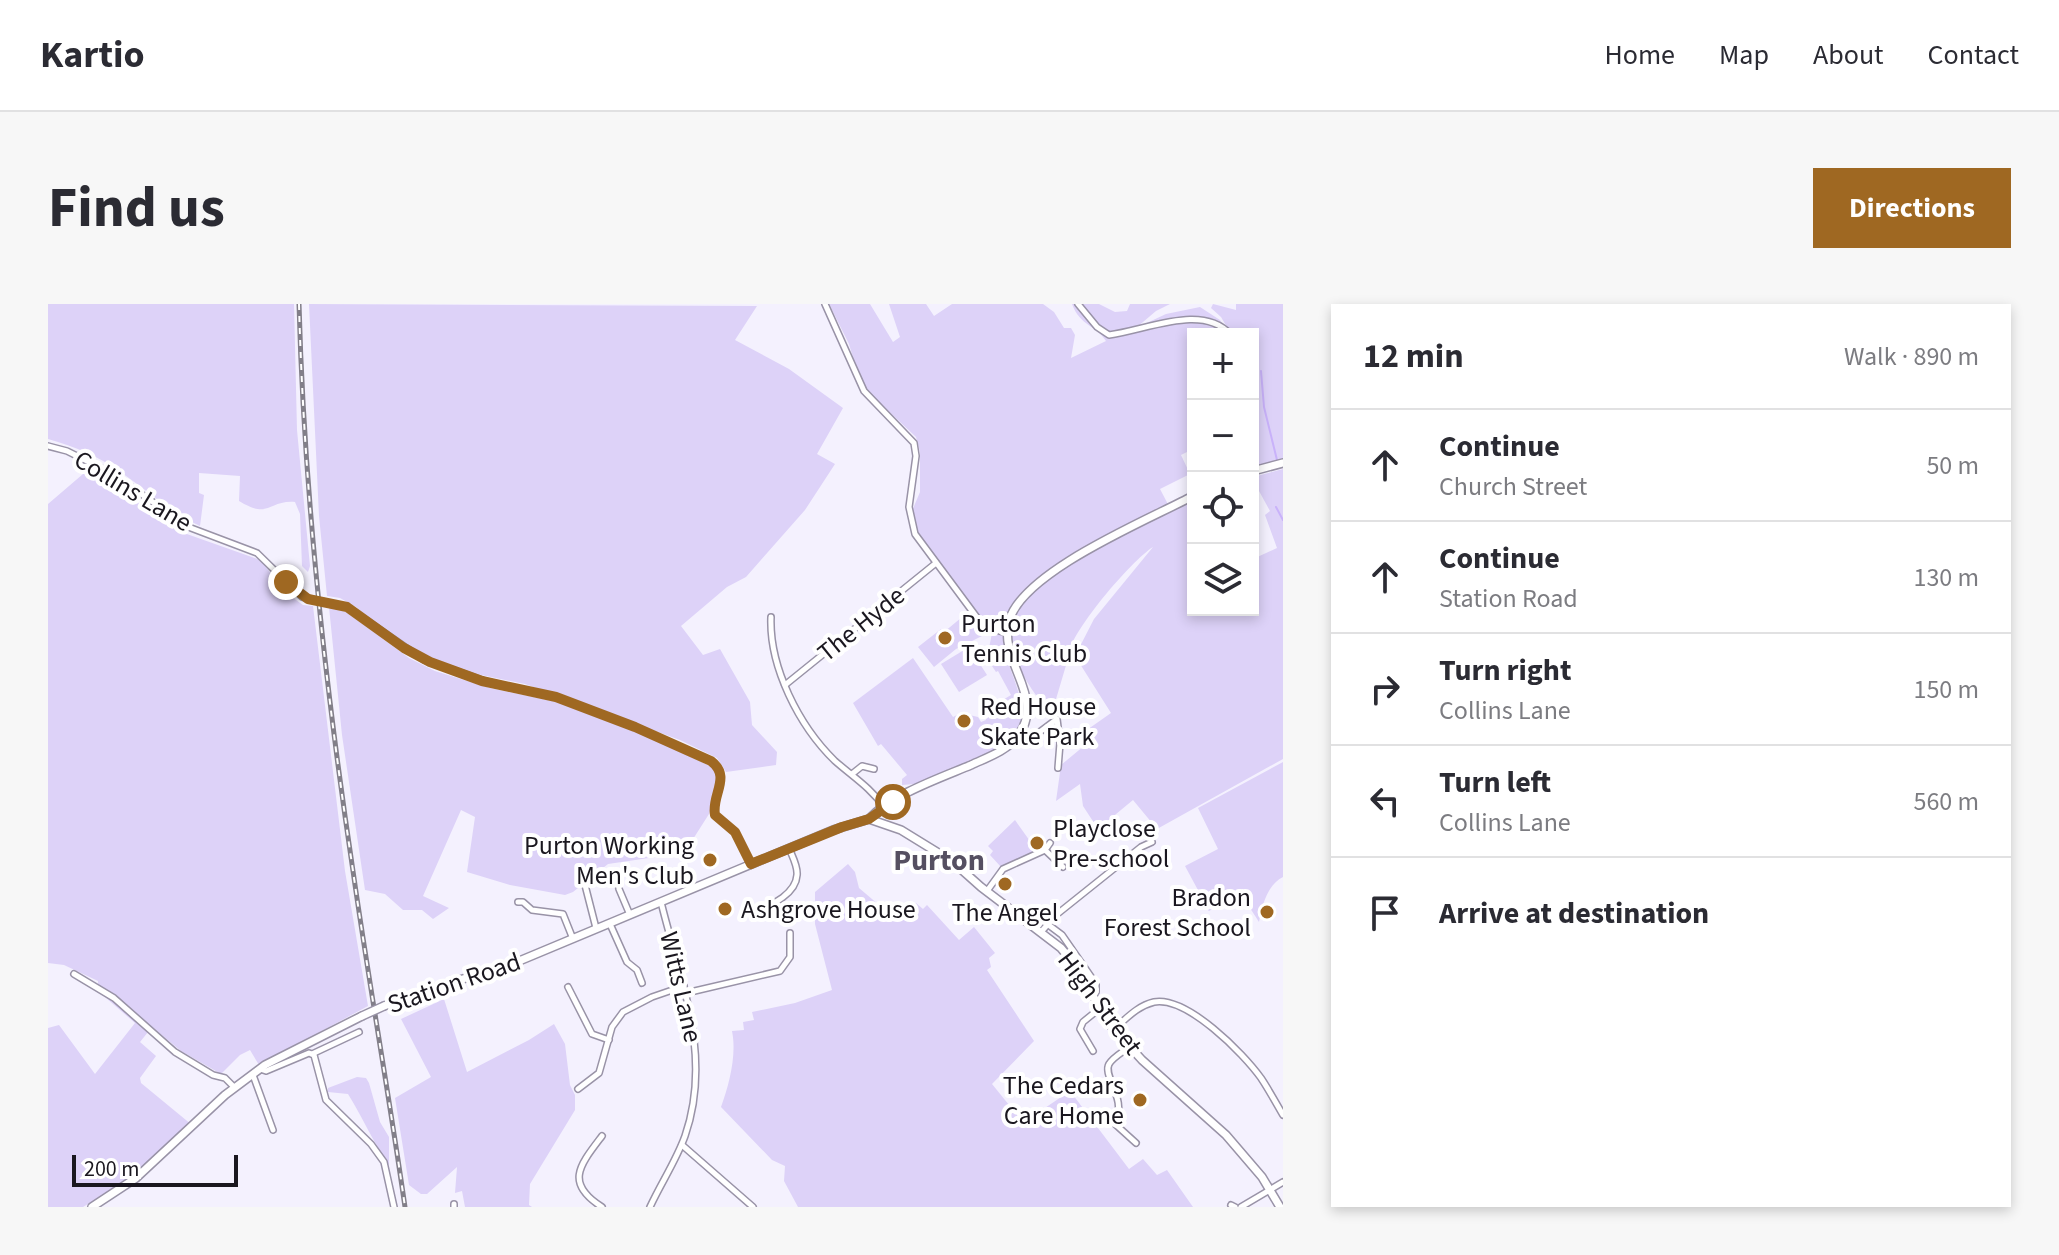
<!DOCTYPE html>
<html lang="en">
<head>
<meta charset="utf-8">
<style>
  :root { --surface:#fff; --page:#f7f7f7; --text:#2b2b33; --muted:#7c7c81; --line:#e1e1e2; --accent:#9f6822 }
  body { margin:0; font-family:"Source Sans 3",sans-serif; background:var(--page); color:var(--text) }
  .controls { position:absolute; right:24px; top:24px; display:grid; overflow:hidden; border-radius:0px; box-shadow:0 4px 12px #0003 }
  .controls button { width:72px; height:72px; display:grid; place-items:center; padding:0; border:0; border-bottom:2px solid var(--line); background:var(--surface); color:var(--text); font:40px sans-serif }
  .scale { position:absolute; left:24px; bottom:20px; width:166px; box-sizing:border-box; padding-left:8px; border:4px solid #1a171f; border-top:0; font-size:22px; line-height:28px; white-space:nowrap; color:#1a171f; -webkit-text-stroke:6px #fff; paint-order:stroke }
  .stop { position:absolute; width:24px; height:24px; margin:-18px; border:6px solid #9f6822; border-radius:50%; background:#fff }
  .stop.end { background:#9f6822; border-color:#fff; box-shadow:0 2px 8px #0008 }
  .list { margin:0; padding:0; list-style:none }
  h2 { display:flex; justify-content:space-between; align-items:center; height:104px; margin:0; padding:0 32px; font-size:34px }
  h2 small { font-size:26px; font-weight:400; color:var(--muted) }
  .list li { display:grid; grid-template-columns:52px 1fr auto; gap:24px; align-items:center; box-sizing:border-box; height:112px; padding:0 32px; border-top:2px solid var(--line) }
  .list b { display:block; font-size:30px; white-space:nowrap }
  .list p { margin:0; font-size:26px; white-space:nowrap; color:var(--muted) }
  .list em { font-size:26px; font-style:normal; color:var(--muted) }
  .icon { flex:none; width:44px; height:44px; fill:none; stroke:currentColor; stroke-width:2; stroke-linecap:round; stroke-linejoin:round }
  .map { position:relative; flex:none; width:1235px; height:903px; overflow:hidden; border-radius:0px }
  header { display:flex; align-items:center; gap:48px; box-sizing:border-box; height:112px; padding:0 40px; background:var(--surface); border-bottom:2px solid var(--line) }
  header strong { font-size:38px }
  nav { display:flex; gap:44px; margin-inline-start:auto; font-size:28px }
  .intro { display:flex; align-items:center; justify-content:space-between; box-sizing:border-box; height:192px; padding:0 48px }
  h1 { margin:0; font-size:56px }
  .button { padding:20px 36px; border-radius:0px; background:var(--accent); color:#fff; font-size:28px; font-weight:700 }
  main { display:flex; gap:48px; padding:0 48px }
  aside { flex:1; background:var(--surface); border-radius:0px; box-shadow:0 4px 12px #0003 }
  .map>svg:first-child { display:block }
</style>
</head>
<body>
<header>
<strong>Kartio</strong>
<nav><a>Home</a><a>Map</a><a>About</a><a>Contact</a></nav>
</header>
<div class="intro"><h1>Find us</h1><a class="button">Directions</a></div>
<main>
<div class="map">
<svg width="1235" height="903" viewBox="0 0 1235 903">
  <rect width="100%" height="100%" fill="#f4f1fe"/>
  <g fill="#ddd2f8">
    <path d="M0 0H246L249 126 262 262 260 268 254 262 252 210 247 198C220 196 222 216 191 197L192 172 151 169V189L156 191 152 222C123 209 100 187 74 169 51 152 27 143 0 135Z"/>
    <polygon points="261,0 709,2 687,36 741,65 795,104 769,150 787,160 757,206 698,273 679,283 633,322 655,351 672,345 702,398 704,421 729,448 728,461 678,468 669,454 632,436 477,380 414,367 376,351 327,320 308,303 292,294 279,292 271,212"/>
    <path d="M781 0H822L845 38 852 33 841 0H878L886 12 904 0H995L1006 8 1016 24H1023L1027 31 1023 54 1058 37C1048 21 1032 22 1024 0H1051L1067 8 1079 7 1082 0H1122L1108 7 1088 24 1118 10 1152 3 1172 16 1180 30H1145V145L1133 151 1142 170 1112 185 1123 206 1145 196V306H1205V255L1229 244 1217 211 1222 207 1211 187 1205 184V173L1235 165V455L1109 525 1085 496 1050 525 1035 502 1032 480 1008 497 1013 461 1042 437 1036 428 1063 409 1027 352 1046 315 1105 243C1084 256 1016 334 1019 358L1003 412C986 388 963 361 963 330L954 322 938 319 934 332 908 345 886 363 870 343 893 325 896 328 925 304 880 246 865 223 864 207 872 188V148L868 133 818 86 812 77 801 40Z"/>
    <polygon points="1165,0 1188,6 1188,0 1235,0 1235,155 1205,164 1205,30 1183,30 1173,13 1163,4"/>
    <polygon points="42,164 79,187 93,201 136,229 212,256 241,291 255,301 265,302 297,567 320,702 211,761 202,746 192,751 173,770 133,747 104,723 92,738 108,752 92,774 93,779 144,821 81,875 35,903 0,903 0,724 11,721 47,770 87,719 50,687 50,677 16,661 0,659 0,200"/>
    <polygon points="281,303 298,308 361,354 387,367 442,384 509,398 599,432 664,463 671,471 671,481 661,510 640,543 621,551 560,560 525,588 517,591 462,581 419,568 427,513 413,506 375,592 401,604 385,615 374,606 355,606 337,590 317,586 294,431"/>
    <path d="M947 327 954 330C958 340 958 351 961 361 972 392 990 430 943 439L947 447 868 483 866 480 854 481V475L859 471 833 440 830 442 805 399 865 354 905 413 913 409 930 413 933 418 938 416 935 408 963 391 950 367 948 368 944 362 950 359 941 344 944 329Z"/>
    <polygon points="921,343 939,371 911,388 893,360"/>
    <path d="M1235 458V573C1219 581 1214 602 1211 618L1193 590 1161 607 1146 594 1151 588 1137 562 1170 545 1150 504Z"/>
    <polygon points="967,516 989,547 953,563 942,551 945,547 940,542"/>
    <path d="M800 560 807 568 811 584 844 612 856 603 868 599 875 605 879 601 911 636 926 623 947 649 941 654 943 663 939 666 986 737 944 780 978 822 991 808 1022 787 1081 865 1095 855 1109 871 1119 866 1145 903H750L736 877 737 862 724 856 673 803C681 781 689 751 684 727L696 726 695 718 706 716 704 708 747 699 784 686 767 620V588Z"/>
    <polygon points="396,695 419,768 481,736 506,720 517,740 522,781 527,791 527,806 482,880 481,901 484,903 417,903 414,887 407,889 409,863 379,890 373,890 361,881 347,794 383,773 353,715"/>
    <path d="M309 773 318 774 321 779 332 818 341 833V861C325 838 315 814 300 790L280 788V784Z"/>
  </g>
  <g fill="none" stroke-linecap="round" stroke-linejoin="round">
    <g stroke="#c9b2fa" stroke-width="2">
      <polyline points="1213,67 1216,103 1229,156"/>
      <polyline points="1228,203 1235,216"/>
    </g>
    <g stroke="#9993a7" stroke-width="8">
      <g id="street">
        <polyline points="777,0 816,87 866,139 868,152 861,203 867,230 936,323 960,329"/>
        <path d="M1030 0 1049 23 1061 31C1102 25 1154 0 1182 30"/>
        <path d="M0 142 19 147 61 168 143 224 209 249 254 293 299 303 376 356 440 378 508 393 587 423 663 457C684 473 663 491 667 511L687 528 703 560"/>
        <path d="M723 313C721 363 751 422 787 457 804 472 823 484 836 503"/>
        <polyline points="737,381 888,259"/>
        <polyline points="973,428 985,433 1009,415 1012,439 1010,464"/>
        <polyline points="804,470 814,462 826,465"/>
        <polyline points="1002,539 997,546 1015,563"/>
        <polyline points="537,581 548,624"/>
        <polyline points="571,585 582,611"/>
        <polyline points="939,587 955,565 997,546"/>
        <polyline points="470,598 475,598 484,606 515,610 525,635"/>
        <path d="M710 606C725 601 748 589 749 571 750 562 744 552 741 544"/>
        <polyline points="562,620 579,658 589,666 594,679"/>
        <polyline points="1002,622 1014,631 1048,680 1048,688 1043,692"/>
        <polyline points="993,628 1008,611 1093,543 1104,538"/>
        <polyline points="26,670 66,694 127,748 165,771 177,774 186,783"/>
        <polyline points="520,683 544,730 561,736"/>
        <polyline points="638,689 732,667 742,653 742,629"/>
        <path d="M1066 725C1078 715 1089 702 1106 698 1139 692 1195 749 1213 774 1221 786 1228 799 1235 811"/>
        <path d="M1081 743C1075 748 1065 753 1061 760 1054 772 1080 795 1067 820L1088 839"/>
        <polyline points="1045,747 1032,725 1035,718 1051,705"/>
        <polyline points="264,750 311,728"/>
        <polyline points="212,765 218,767 261,749 266,751 278,796 323,840 336,858 346,903"/>
        <polyline points="205,771 225,826"/>
        <polyline points="530,785 551,769 564,723 575,708 604,693 636,682"/>
        <path d="M554 832C532 861 516 879 554 903"/>
        <polyline points="634,841 705,903"/>
        <polyline points="406,900 406,903"/>
        <polyline points="1183,901 1187,903"/>
        <path d="M602 903C613 879 628 857 637 832 665 751 632 676 613 598"/>
        <polyline points="1193,903 1235,878"/>
      </g>
    </g>
    <g stroke="#9993a7" stroke-width="10">
      <g id="secondary">
        <polyline points="1205,167 1235,159"/>
        <path d="M821 515C843 491 892 474 923 461 940 453 957 448 969 433 1000 394 950 359 961 317 975 267 1100 216 1145 192"/>
        <polyline points="336,702 395,681 464,660 785,526 821,515 853,526 905,558 933,583 1013,644 1027,661 1062,721 1094,756 1178,831 1214,873 1232,903"/>
        <polyline points="44,903 88,874 177,791 217,761 314,712"/>
      </g>
    </g>
    <use href="#street" stroke="#fff" stroke-width="5"/>
    <use href="#secondary" stroke="#fff" stroke-width="7"/>
    <g stroke="#827f89" stroke-width="5">
      <path id="rail" d="M251 0C256 190 277 380 305 567 321 679 341 791 357 903"/>
    </g>
    <use href="#rail" stroke="#fff" stroke-width="2" stroke-dasharray="6" stroke-linecap="butt"/>
    <g stroke="#9993a7" stroke-width="10" stroke-linecap="butt">
      <polyline id="secondary-bridge" points="314,712 336,702"/>
    </g>
    <use href="#secondary-bridge" stroke="#fff" stroke-width="7"/>
  </g>
  <g fill="none" stroke-linecap="round" stroke-linejoin="round">
    <path stroke="#9f6822" stroke-width="10" d="M238 278 260 295 299 303 356 344 382 358 434 377 508 393 587 423 663 457C684 473 663 491 667 511L687 528 703 560 794 523 821 515 845 498"/>
  </g>
  <g fill="#9f6822" stroke="#fff" stroke-width="3">
    <circle cx="897" cy="334" r="8"/>
    <circle cx="916" cy="417" r="8"/>
    <circle cx="989" cy="539" r="8"/>
    <circle cx="662" cy="556" r="8"/>
    <circle cx="957" cy="580" r="8"/>
    <circle cx="677" cy="605" r="8"/>
    <circle cx="1219" cy="608" r="8"/>
    <circle cx="1092" cy="796" r="8"/>
  </g>
  <g text-anchor="middle" dominant-baseline="central" stroke-width="8" stroke-linejoin="round" paint-order="stroke">
    <g font-size="26" fill="#1a171f" stroke="#fff">
      <text transform="translate(85 187) rotate(31)">Collins Lane</text>
      <text transform="translate(813 320) rotate(-39)">The Hyde</text>
      <text transform="translate(406 679) rotate(-19)">Station Road</text>
      <text transform="translate(633 683) rotate(77)">Witts Lane</text>
      <text transform="translate(1052 699) rotate(53)">High Street</text>
    </g>
    <g font-size="26" fill="#1a171f" stroke="#fff" text-anchor="start">
      <text x="913" y="319">Purton<tspan x="913" dy="30">Tennis Club</tspan></text>
      <text x="932" y="402">Red House<tspan x="932" dy="30">Skate Park</tspan></text>
      <text x="1005" y="524">Playclose<tspan x="1005" dy="30">Pre-school</tspan></text>
      <text x="646" y="541" text-anchor="end">Purton Working<tspan x="646" dy="30">Men's Club</tspan></text>
      <text x="1203" y="593" text-anchor="end">Bradon<tspan x="1203" dy="30">Forest School</tspan></text>
      <text x="693" y="605">Ashgrove House</text>
      <text x="957" y="608" text-anchor="middle">The Angel</text>
      <text x="1076" y="781" text-anchor="end">The Cedars<tspan x="1076" dy="30">Care Home</tspan></text>
    </g>
    <g font-size="30" font-weight="bold" fill="#554f61" stroke="#fff">
      <text x="891" y="556">Purton</text>
    </g>
  </g>
</svg>
<div class="controls">
<button>+</button>
<button>−</button>
<button><svg class="icon" aria-label="locate" viewBox="0 0 24 24"><circle cx="12" cy="12" r="6"/><path d="M12 2v4M12 18v4M2 12h4M18 12h4"/></svg></button>
<button><svg class="icon" aria-label="layers" viewBox="0 0 24 24"><path d="M12 4l9 5-9 5-9-5zM3 14l9 5 9-5"/></svg></button>
</div>
<div class="scale">200 m</div>
<div class="stop" style="left:845px;top:498px"></div>
<div class="stop end" style="left:238px;top:278px"></div>
</div>
<aside>
<h2>12 min<small>Walk · 890 m</small></h2>
<ul class="list">
<li><svg class="icon" aria-label="ahead" viewBox="0 0 24 24"><path d="M12 20V5M6 11l6-6 6 6"/></svg><div><b>Continue</b><p>Church Street</p></div><em>50 m</em></li>
<li><svg class="icon" aria-label="ahead" viewBox="0 0 24 24"><path d="M12 20V5M6 11l6-6 6 6"/></svg><div><b>Continue</b><p>Station Road</p></div><em>130 m</em></li>
<li><svg class="icon" aria-label="right" viewBox="0 0 24 24"><path d="M7 20v-9h11M14 6l5 5-5 5"/></svg><div><b>Turn right</b><p>Collins Lane</p></div><em>150 m</em></li>
<li><svg class="icon" aria-label="left" viewBox="0 0 24 24"><path d="M17 20v-9H6M10 6l-5 5 5 5"/></svg><div><b>Turn left</b><p>Collins Lane</p></div><em>560 m</em></li>
<li><svg class="icon" aria-label="arrive" viewBox="0 0 24 24"><path d="M6 21V4h12l-3 4 3 4H6"/></svg><div><b>Arrive at destination</b></div></li>
</ul>
</aside>
</main>
</body>
</html>
